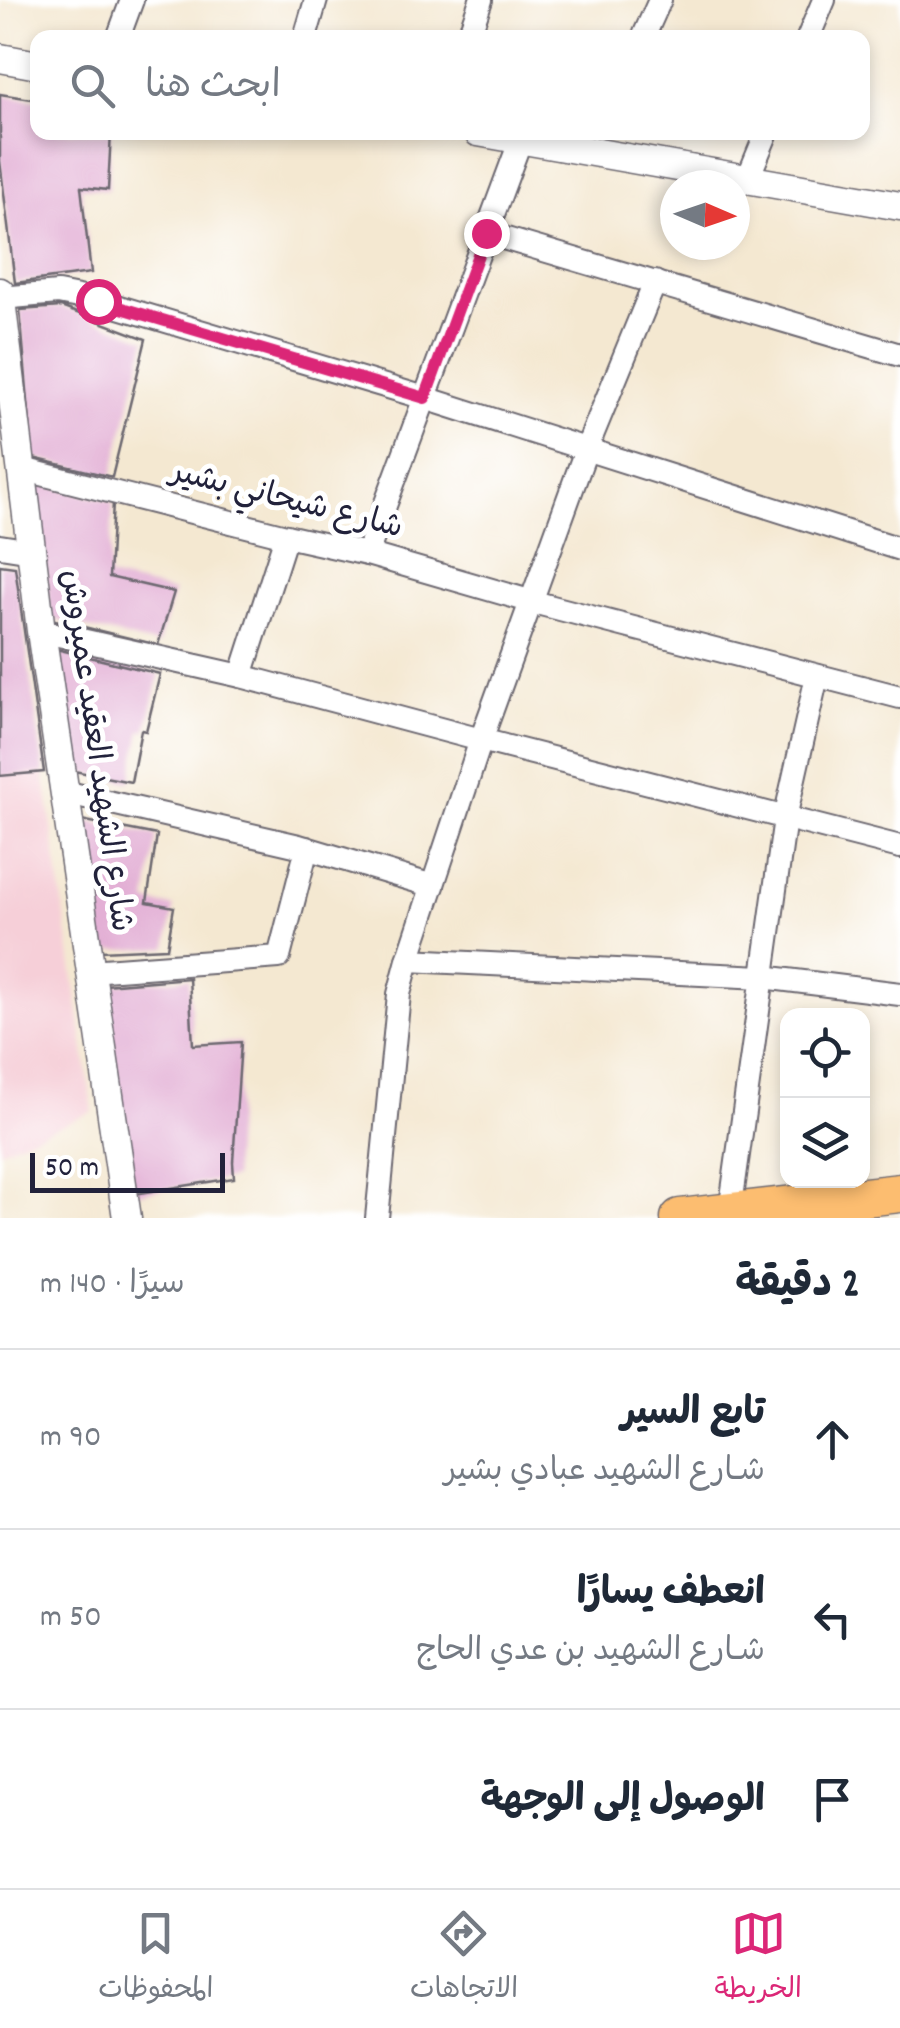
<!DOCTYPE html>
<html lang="ar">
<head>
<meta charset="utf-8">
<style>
  :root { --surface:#fff; --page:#f6f6f7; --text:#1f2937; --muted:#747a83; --line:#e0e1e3; --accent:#db2777 }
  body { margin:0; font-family:Dekko,"Playpen Sans Arabic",sans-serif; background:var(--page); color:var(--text); direction:rtl }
  .controls { position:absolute; right:30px; bottom:30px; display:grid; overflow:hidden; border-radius:20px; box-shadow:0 5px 15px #0003 }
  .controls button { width:90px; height:90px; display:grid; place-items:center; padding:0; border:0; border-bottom:2px solid var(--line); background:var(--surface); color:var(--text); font:50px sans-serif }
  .compass { position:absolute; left:660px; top:170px; width:90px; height:90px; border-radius:50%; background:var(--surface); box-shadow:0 5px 15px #0003; rotate:92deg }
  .scale { position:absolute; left:30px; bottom:25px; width:195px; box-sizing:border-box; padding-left:10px; border:5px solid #22223b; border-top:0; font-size:28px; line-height:35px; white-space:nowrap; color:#22223b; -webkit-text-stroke:8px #fff; paint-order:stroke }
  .stop { position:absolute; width:30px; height:30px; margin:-22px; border:8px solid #db2777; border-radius:50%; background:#fff }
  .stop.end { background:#db2777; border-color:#fff; box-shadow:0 2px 10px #0008 }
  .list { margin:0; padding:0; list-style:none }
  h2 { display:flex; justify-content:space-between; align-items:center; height:130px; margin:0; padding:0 40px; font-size:42px }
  h2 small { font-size:32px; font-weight:400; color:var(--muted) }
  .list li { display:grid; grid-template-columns:65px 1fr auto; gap:30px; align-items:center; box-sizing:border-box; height:180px; padding:0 40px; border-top:2px solid var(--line) }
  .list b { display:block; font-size:38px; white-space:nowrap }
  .list p { margin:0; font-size:32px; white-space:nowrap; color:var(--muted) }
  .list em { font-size:32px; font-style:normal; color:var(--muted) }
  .icon { flex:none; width:55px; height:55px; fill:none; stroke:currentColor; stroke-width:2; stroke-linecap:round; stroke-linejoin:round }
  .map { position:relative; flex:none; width:900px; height:1218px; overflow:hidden; direction:ltr }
  .search { position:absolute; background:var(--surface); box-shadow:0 5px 15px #0003; left:30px; right:30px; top:30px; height:110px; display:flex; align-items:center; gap:25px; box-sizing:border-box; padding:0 35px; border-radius:20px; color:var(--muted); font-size:38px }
  .sheet { height:670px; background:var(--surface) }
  nav { display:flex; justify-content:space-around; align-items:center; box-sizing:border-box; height:140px; border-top:2px solid var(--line); background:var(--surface); font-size:28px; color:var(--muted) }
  nav a { display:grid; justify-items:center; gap:5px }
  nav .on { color:var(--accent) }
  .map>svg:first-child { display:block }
</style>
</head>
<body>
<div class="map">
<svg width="900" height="1218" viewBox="0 0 900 1218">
  <rect width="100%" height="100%" fill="#fff"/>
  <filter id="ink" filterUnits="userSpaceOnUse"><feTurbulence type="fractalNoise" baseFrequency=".01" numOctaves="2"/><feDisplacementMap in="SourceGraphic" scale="20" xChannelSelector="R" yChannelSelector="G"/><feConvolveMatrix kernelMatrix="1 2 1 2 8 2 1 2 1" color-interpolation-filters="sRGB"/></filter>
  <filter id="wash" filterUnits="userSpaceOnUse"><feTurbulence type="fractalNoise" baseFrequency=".0048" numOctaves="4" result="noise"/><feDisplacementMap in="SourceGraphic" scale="40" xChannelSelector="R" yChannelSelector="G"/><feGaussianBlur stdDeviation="2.25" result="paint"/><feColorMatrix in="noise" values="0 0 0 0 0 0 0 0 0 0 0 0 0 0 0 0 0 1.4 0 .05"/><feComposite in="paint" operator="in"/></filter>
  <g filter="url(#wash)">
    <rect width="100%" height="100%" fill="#f4e8d1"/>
    <polygon fill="#f6cfd8" points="44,772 93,1112 0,1150 0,776"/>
    <g id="blocks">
      <g fill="#e3b0d5">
        <polygon points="0,94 38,100 38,132 111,132 108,190 81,187 91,273 15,283 0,161"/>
        <polygon points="61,307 146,339 112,477 33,458 20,310"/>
        <polygon points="35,482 113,502 109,577 174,592 158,645 51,619"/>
        <polygon points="0,565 15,567 44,772 0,776"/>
        <polygon points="56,649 160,674 146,731 141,730 131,782 74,771"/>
        <polygon points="81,820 157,835 147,902 174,907 167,948 101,951"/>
        <polygon points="189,978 193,1045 241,1042 233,1162 234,1178 133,1194 105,985"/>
      </g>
    </g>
  </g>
  <g filter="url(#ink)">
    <use href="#blocks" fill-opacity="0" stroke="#6c6770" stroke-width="2.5"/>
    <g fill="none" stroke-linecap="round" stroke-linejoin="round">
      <g stroke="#6c6770" stroke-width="26">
        <g id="minor">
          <polyline points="118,38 132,0"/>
          <polyline points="305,38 316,0"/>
          <polyline points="468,38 481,0"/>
          <polyline points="643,38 660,0"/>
          <polyline points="808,38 824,0"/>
          <polyline points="748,178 767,132"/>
          <polyline points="486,233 900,355"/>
          <polyline points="1,298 58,293 99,301 425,398 900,549"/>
          <polyline points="22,469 286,536 367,554 533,602 900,697"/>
          <polyline points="0,546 32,551"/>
          <polyline points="367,554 521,139"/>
          <polyline points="41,631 241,676 481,740 900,847"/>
          <polyline points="241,676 286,536"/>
          <polyline points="64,792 299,846 433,886"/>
          <polyline points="408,960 763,977 900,994"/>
          <polyline points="90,971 279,957 307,848"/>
          <polyline points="730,1212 785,818 817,676"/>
          <polyline points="377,1218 399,994 408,960 481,740 586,450 655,282"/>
        </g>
      </g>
      <g stroke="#6c6770" stroke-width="31">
        <g id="tertiary">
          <polyline points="0,58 38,65"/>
          <polyline points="478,132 900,206"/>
          <polyline points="0,292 41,631 127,1218"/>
        </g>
      </g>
      <g stroke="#6c6770" stroke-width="41">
        <polyline id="trunk" points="680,1218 900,1193"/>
      </g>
      <use href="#minor" stroke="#fff" stroke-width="22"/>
      <use href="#tertiary" stroke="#fff" stroke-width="28"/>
      <use href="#trunk" stroke="#fcbd6f" stroke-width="38"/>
    </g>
  </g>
  <g fill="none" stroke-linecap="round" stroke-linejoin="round" filter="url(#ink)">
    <polyline stroke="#db2777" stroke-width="12" points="98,301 425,398 486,233"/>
  </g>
  <g text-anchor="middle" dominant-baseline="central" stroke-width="10" stroke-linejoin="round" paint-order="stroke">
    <g font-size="32" fill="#22223b" stroke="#fff">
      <text transform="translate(286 502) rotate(14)">شارع شيحاني بشير</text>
      <text transform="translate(94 751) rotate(82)">شارع الشهيد العقيد عميروش</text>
    </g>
  </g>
</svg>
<div class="controls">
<button><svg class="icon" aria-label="locate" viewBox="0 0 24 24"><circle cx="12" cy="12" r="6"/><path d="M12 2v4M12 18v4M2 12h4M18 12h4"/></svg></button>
<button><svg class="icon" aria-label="layers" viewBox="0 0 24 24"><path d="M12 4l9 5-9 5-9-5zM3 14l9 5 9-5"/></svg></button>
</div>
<svg class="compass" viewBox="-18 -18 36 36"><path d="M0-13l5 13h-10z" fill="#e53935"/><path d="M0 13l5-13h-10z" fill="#747a83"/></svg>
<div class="scale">50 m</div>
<div class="stop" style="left:98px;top:301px"></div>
<div class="stop end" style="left:486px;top:233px"></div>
<div class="search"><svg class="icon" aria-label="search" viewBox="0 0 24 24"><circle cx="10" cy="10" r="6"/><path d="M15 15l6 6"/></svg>ابحث هنا</div>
</div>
<section class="sheet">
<h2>2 دقيقة<small>سيرًا · 140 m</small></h2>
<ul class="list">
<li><svg class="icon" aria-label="ahead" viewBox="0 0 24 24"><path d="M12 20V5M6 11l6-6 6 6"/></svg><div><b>تابع السير</b><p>شـارع الشهيد عبادي بشير</p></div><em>90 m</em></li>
<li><svg class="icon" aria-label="left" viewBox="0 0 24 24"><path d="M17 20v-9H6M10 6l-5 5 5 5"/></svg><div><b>انعطف يسارًا</b><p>شـارع الشهيد بن عدي الحاج</p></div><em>50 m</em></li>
<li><svg class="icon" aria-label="arrive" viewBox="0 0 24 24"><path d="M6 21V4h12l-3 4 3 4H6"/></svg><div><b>الوصول إلى الوجهة</b></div></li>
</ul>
</section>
<nav>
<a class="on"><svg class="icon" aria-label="map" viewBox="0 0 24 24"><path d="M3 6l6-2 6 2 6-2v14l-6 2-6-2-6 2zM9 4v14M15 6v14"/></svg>الخريطة</a>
<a><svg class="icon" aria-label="directions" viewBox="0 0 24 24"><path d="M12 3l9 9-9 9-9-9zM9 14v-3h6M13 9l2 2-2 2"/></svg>الاتجاهات</a>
<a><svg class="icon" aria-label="saved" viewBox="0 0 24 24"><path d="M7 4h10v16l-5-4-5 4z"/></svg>المحفوظات</a>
</nav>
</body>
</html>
